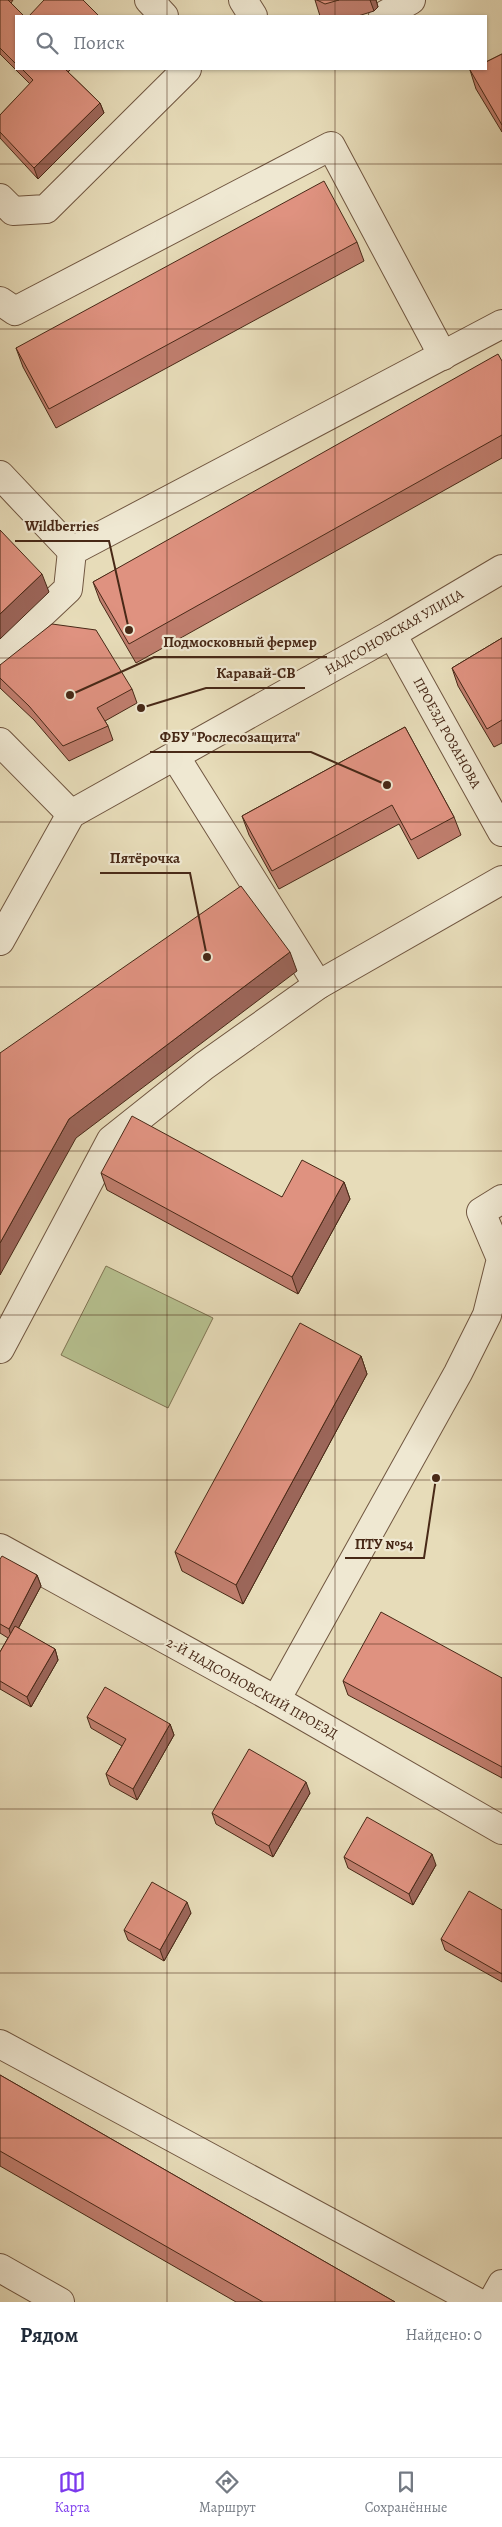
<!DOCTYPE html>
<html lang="ru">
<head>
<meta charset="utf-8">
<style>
  :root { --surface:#fff; --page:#f6f6f7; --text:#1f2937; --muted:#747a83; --line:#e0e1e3; --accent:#7c3aed }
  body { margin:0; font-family:Alegreya,serif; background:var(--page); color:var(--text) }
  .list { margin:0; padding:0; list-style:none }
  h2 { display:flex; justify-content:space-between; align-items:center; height:65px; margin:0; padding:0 20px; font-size:21px }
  h2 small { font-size:16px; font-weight:400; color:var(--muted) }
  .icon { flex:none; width:28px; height:28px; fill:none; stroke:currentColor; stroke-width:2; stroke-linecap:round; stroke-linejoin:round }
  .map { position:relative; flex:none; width:502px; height:2302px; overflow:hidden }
  .search { position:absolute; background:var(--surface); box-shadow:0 1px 4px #0004; left:15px; right:15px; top:15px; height:55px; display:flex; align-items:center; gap:12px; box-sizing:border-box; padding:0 18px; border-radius:0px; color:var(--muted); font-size:19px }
  .sheet { height:155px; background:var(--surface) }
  nav { display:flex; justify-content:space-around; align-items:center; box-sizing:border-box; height:70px; border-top:1px solid var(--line); background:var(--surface); font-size:14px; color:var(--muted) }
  nav a { display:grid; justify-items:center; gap:2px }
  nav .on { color:var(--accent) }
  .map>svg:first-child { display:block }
</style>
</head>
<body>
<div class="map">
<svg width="502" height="2302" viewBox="0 0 502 2302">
  <rect width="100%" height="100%" fill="#e7dcb9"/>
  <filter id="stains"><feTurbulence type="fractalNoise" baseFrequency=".004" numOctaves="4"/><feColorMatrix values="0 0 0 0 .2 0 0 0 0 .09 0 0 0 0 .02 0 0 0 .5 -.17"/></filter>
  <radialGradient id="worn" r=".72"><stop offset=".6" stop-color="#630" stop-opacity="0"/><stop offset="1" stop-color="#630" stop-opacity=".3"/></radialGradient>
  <polygon fill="#b6c08f" stroke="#7f7453" points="106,1266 213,1318 168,1408 61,1355"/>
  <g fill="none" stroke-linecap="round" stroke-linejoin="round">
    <g stroke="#705640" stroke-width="30">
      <g id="minor">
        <polyline points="149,0 164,16"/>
        <polyline points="243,0 253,16"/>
        <polyline points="383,16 411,0"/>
        <polyline points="0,198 13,211 46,209 187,69"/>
        <polyline points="0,301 15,311 331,146 443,356"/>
        <polyline points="0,475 72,551"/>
        <polyline points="392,634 502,832"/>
        <polyline points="0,653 68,589 72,551 502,324"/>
        <polyline points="0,742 71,814"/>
        <polyline points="175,756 318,985"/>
        <polyline points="0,941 71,814 392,634 502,569"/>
        <polyline points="0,1349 111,1140 204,1066 318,985 502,880"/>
        <polyline points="0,1548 276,1700 502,1830"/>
        <polyline points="276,1700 458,1373 487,1315 501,1259 481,1212 502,1199"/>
        <polyline points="0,2044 477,2302"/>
        <polyline points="0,2268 60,2302"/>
        <polyline points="492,2302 502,2284"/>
      </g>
    </g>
    <use href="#minor" stroke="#efe8d2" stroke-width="28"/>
  </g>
  <g fill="#c07e6e" stroke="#482917">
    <polygon points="0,0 13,0 11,3 16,16 16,69 71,69 68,72 100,103 104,113 38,179 0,138 0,115 30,84 0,54"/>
    <polygon points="315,0 376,0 378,7 374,11 358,16 320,16"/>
    <polygon points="502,54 502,132 476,89 470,70"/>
    <polygon points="357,242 364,261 56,428 23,367 16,348"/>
    <polygon points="502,361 502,458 136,663 100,601 93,582"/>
    <polygon points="502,638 502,743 494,747 458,686 452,668"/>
    <polygon points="0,665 132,689 137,703 105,721 108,726 113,740 69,761 34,720 0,688"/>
    <polygon points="405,727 454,817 461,835 418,859 399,824 279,889 249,835 242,816"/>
    <polygon points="101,1173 282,1197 344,1182 350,1199 298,1294 107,1190"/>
    <polygon points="361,1356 367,1374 243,1604 182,1571 175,1552"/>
    <polygon points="0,1559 37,1575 41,1586 18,1629 55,1649 58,1660 31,1707 0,1689 0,1652 8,1638 0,1633"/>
    <polygon points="502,1678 502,1778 348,1695 343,1681"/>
    <polygon points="87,1717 170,1724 174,1735 137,1800 110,1785 106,1774 122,1746 91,1728"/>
    <polygon points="310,1793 273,1857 216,1824 212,1813"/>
    <polygon points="344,1857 436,1865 413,1905 348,1868"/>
    <polygon points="502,1910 502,1982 445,1950 441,1939"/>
    <polygon points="191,1913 164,1961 128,1940 124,1930"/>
    <polygon points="0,2075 395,2302 236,2302 0,2166"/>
  </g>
  <g fill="#9c665a" stroke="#482917">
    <polygon points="370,0 376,0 378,7 374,11"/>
    <polygon points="100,103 104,113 38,179 34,168"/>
    <polygon points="42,574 49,592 0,639 0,614"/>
    <polygon points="290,952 297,971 76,1138 0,1275 0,1243 69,1119"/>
    <polygon points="344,1182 350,1199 298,1294 292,1277"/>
    <polygon points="361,1356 367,1374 243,1604 236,1585"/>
    <polygon points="37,1575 41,1586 12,1640 9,1629"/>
    <polygon points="55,1649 58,1660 31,1707 27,1697"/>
    <polygon points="170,1724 174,1735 137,1800 133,1789"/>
    <polygon points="306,1782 310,1793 273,1857 269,1846"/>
    <polygon points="432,1854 436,1865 413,1905 409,1894"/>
    <polygon points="187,1902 191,1913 164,1961 160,1950"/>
  </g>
  <g fill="#df9280" stroke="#482917">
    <polygon points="0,0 8,0 24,16 16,16 16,64 0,48"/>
    <polygon points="44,0 83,0 99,16 29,16"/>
    <polygon points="317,0 339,0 325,4"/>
    <polygon points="502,54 502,125 470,70 472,69 486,69 486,62"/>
    <polygon points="22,69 65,69 100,103 34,168 0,132 0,115 33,80"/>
    <polygon points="324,181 357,242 49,409 16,348"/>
    <polygon points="498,354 502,361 502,435 129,644 93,582"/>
    <polygon points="0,530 42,574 0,614"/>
    <polygon points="52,624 96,630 132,689 97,708 108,726 63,746 29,706 0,678 0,665"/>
    <polygon points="502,638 502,720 487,729 452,668"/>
    <polygon points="405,727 454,817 411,840 392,805 272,871 242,816"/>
    <polygon points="241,886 290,952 69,1119 0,1243 0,1053"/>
    <polygon points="132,1116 282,1197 302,1160 344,1182 292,1277 101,1173"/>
    <polygon points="300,1323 361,1356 236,1585 175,1552"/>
    <polygon points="2,1556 37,1575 9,1629 0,1624 0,1559"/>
    <polygon points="381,1612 502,1678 502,1767 343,1681"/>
    <polygon points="15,1626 55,1649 27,1697 0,1681 0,1652"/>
    <polygon points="105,1687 170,1724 133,1789 106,1774 126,1739 87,1717"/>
    <polygon points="249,1749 306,1782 269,1846 212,1813"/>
    <polygon points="367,1817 432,1854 409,1894 344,1857"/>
    <polygon points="152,1882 187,1902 160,1950 124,1930"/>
    <polygon points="469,1891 502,1910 502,1974 441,1939"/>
    <polygon points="0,2075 395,2302 263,2302 0,2151"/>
  </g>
  <path fill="none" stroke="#482917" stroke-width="1" stroke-opacity="0.55" d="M167 0V16M335 0V16M167 69V2302M335 69V2302M0 164H502M0 329H502M0 493H502M0 658H502M0 822H502M0 987H502M0 1151H502M0 1315H502M0 1480H502M0 1644H502M0 1809H502M0 1973H502M0 2138H502"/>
  <g text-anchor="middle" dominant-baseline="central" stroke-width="4.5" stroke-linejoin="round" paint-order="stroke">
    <g font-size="14" fill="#482917" stroke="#efe8d2">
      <text transform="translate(394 632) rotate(-30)">НАДСОНОВСКАЯ УЛИЦА</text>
      <text transform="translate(447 733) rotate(61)">ПРОЕЗД РОЗАНОВА</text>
      <text transform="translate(252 1688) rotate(29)">2-Й НАДСОНОВСКИЙ ПРОЕЗД</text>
    </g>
  </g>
  <path fill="none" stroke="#482917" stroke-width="2" d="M129 630L109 541H15M70 695L154 657H327M141 708L206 688H305M387 785L311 752H150M207 957L190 873H100M436 1478L424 1558H345"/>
  <g fill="#482917" stroke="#efe8d2" stroke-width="2">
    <circle cx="129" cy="630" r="5"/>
    <circle cx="70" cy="695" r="5"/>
    <circle cx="141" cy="708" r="5"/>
    <circle cx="387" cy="785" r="5"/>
    <circle cx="207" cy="957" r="5"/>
    <circle cx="436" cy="1478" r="5"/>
  </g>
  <g font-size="15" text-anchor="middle" font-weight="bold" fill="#482917" stroke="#efe8d2" stroke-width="4.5" stroke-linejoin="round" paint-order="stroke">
    <text x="62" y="531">Wildberries</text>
    <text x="240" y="647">Подмосковный фермер</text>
    <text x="256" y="678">Каравай-СВ</text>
    <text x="230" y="742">ФБУ "Рослесозащита"</text>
    <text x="145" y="863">Пятёрочка</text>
    <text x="384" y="1549">ПТУ №54</text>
  </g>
  <rect width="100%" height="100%" filter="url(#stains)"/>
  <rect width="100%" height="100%" fill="url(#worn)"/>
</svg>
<div class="search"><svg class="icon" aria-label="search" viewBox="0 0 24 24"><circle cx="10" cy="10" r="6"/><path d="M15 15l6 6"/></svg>Поиск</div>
</div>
<section class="sheet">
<h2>Рядом<small>Найдено: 0</small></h2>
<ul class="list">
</ul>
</section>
<nav>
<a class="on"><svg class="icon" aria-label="map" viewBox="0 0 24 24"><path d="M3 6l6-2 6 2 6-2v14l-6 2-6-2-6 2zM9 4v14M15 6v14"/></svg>Карта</a>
<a><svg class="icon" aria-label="directions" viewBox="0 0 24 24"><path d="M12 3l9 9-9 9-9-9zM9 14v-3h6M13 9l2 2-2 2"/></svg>Маршрут</a>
<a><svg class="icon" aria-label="saved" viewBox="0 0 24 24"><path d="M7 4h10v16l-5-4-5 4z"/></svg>Сохранённые</a>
</nav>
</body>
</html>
